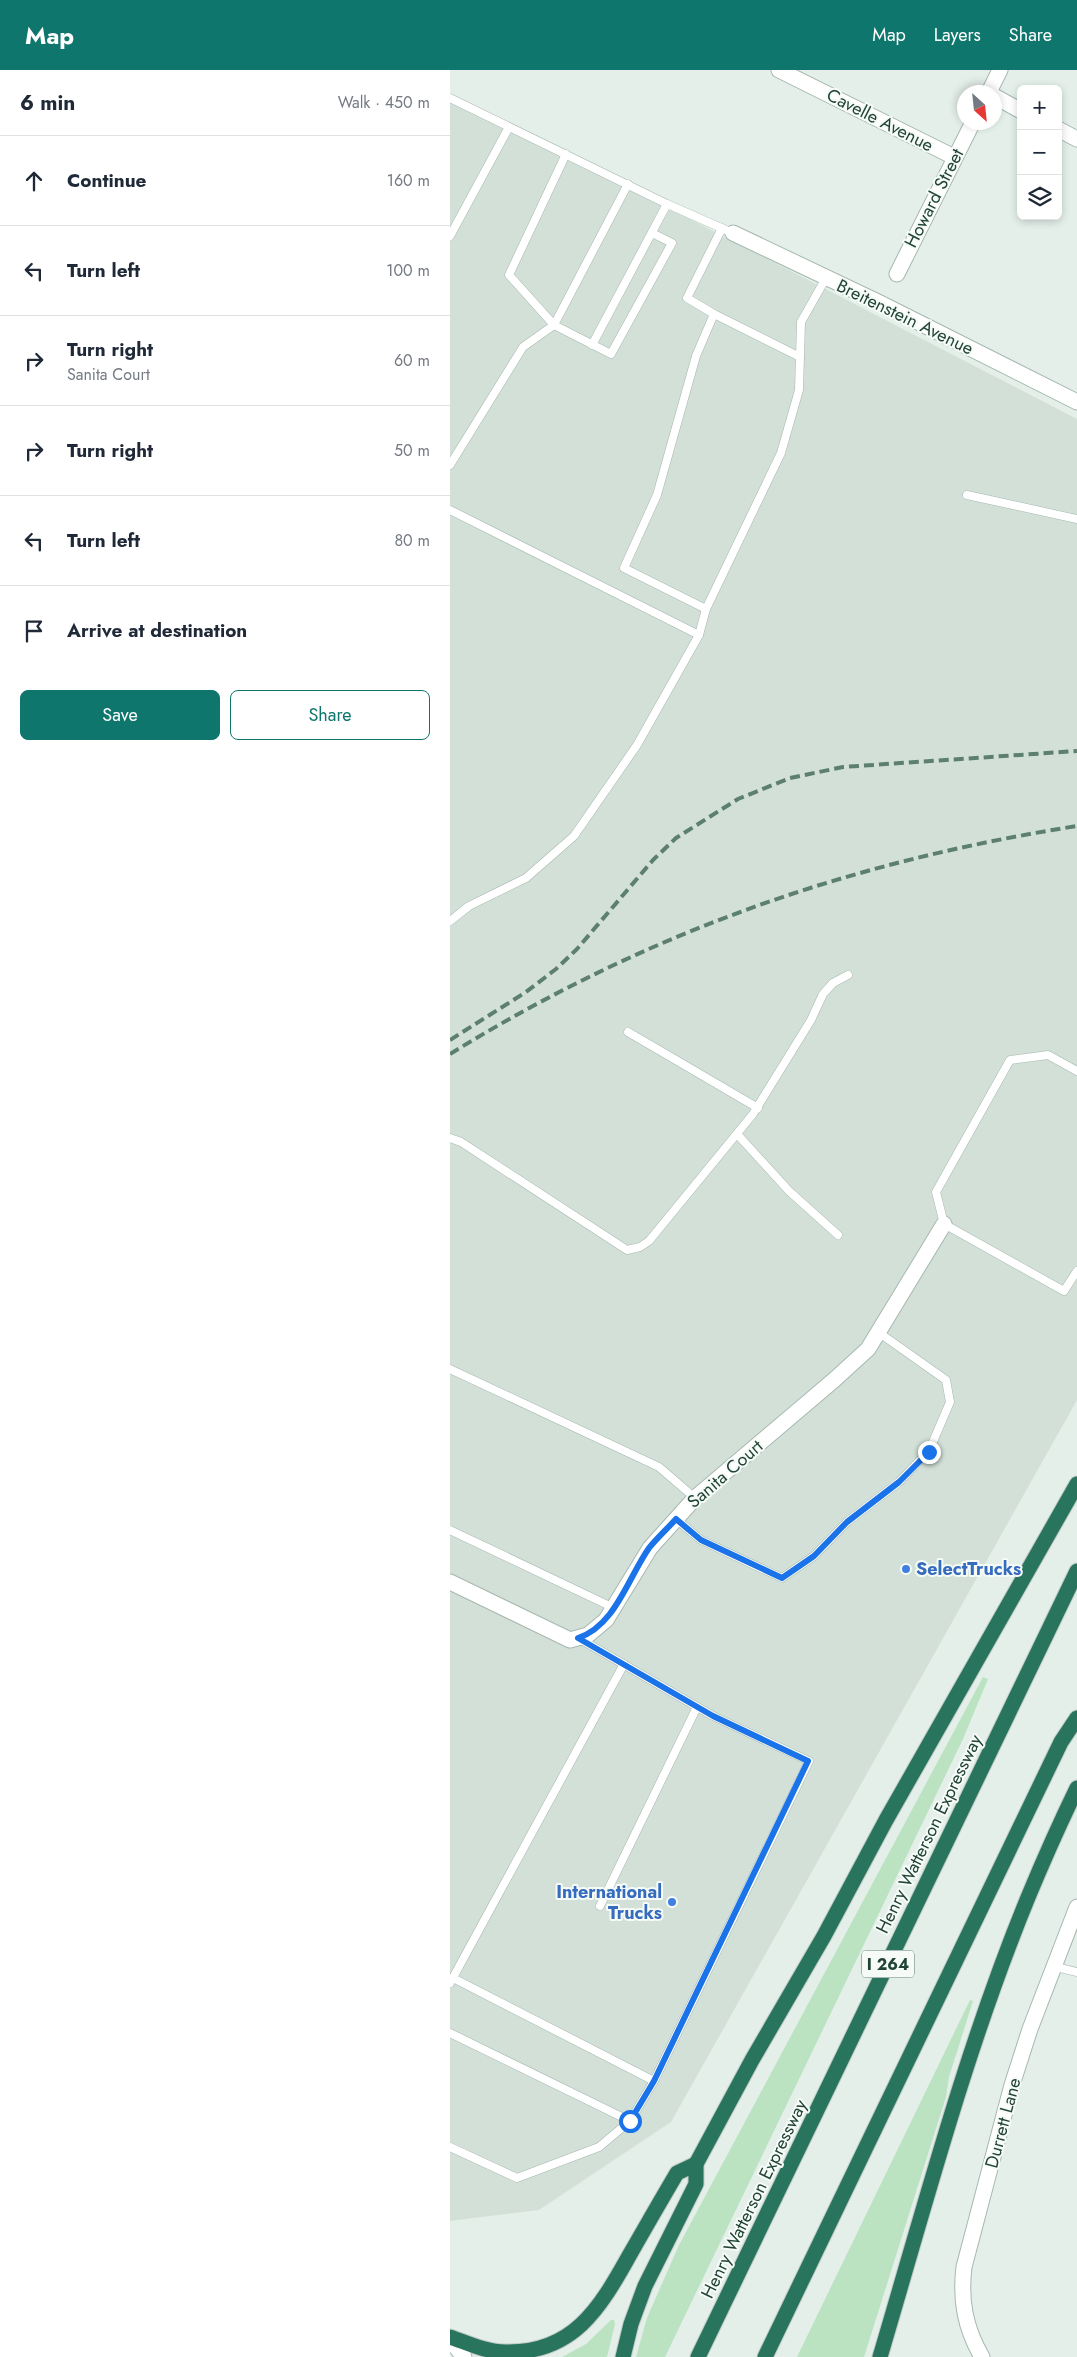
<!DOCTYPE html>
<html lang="en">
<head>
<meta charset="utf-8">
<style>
  :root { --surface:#fff; --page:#f2f2f3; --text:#1f2937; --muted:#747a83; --line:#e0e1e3; --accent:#0f766e }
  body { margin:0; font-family:Jost,sans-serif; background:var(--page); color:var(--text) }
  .controls { position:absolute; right:15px; top:15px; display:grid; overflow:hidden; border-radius:8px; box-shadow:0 2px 8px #0003 }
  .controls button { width:45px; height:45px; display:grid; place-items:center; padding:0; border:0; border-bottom:1px solid var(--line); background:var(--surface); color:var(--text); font:25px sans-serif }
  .compass { position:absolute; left:507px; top:15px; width:45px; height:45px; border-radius:50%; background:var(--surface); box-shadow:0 2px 8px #0003; rotate:153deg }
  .stop { position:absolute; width:15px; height:15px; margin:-11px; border:4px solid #1a73e8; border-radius:50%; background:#fff }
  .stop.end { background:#1a73e8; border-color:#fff; box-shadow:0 1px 5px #0008 }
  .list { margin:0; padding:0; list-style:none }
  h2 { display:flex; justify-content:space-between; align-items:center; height:65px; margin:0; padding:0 20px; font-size:21px }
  h2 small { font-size:16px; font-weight:400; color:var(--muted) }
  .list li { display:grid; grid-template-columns:32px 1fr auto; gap:15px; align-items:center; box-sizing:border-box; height:90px; padding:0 20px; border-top:1px solid var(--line) }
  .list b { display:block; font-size:19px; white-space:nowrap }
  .list p { margin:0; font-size:16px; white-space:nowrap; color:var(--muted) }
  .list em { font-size:16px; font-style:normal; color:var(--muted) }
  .actions { display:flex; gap:10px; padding:15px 20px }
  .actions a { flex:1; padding:11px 0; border:1px solid var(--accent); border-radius:8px; text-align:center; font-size:18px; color:var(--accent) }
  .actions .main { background:var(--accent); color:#fff }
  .icon { flex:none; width:28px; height:28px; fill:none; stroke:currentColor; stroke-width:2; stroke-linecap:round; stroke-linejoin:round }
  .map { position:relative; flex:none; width:627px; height:2287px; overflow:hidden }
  header { display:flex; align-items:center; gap:30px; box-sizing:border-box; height:70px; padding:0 25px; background:var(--accent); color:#fff }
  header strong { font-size:24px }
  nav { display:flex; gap:28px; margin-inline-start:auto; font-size:18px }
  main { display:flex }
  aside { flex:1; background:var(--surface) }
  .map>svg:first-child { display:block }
</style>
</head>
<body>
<header>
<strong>Map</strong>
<nav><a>Map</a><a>Layers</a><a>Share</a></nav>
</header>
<main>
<aside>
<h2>6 min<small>Walk · 450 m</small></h2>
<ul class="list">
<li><svg class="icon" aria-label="ahead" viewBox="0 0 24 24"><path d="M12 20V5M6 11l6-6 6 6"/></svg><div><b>Continue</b></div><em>160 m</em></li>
<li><svg class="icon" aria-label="left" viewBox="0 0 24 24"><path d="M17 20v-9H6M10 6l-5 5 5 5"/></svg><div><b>Turn left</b></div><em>100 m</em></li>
<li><svg class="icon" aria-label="right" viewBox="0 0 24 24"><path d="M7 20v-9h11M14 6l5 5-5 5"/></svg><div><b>Turn right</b><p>Sanita Court</p></div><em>60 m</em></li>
<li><svg class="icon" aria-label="right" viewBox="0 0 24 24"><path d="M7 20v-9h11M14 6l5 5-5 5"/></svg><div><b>Turn right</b></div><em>50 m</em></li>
<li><svg class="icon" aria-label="left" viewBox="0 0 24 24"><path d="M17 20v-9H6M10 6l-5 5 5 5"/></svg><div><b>Turn left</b></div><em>80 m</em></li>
<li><svg class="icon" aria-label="arrive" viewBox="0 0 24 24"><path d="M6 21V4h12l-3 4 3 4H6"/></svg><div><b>Arrive at destination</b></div></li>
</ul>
<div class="actions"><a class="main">Save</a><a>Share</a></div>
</aside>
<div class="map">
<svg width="627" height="2287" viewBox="0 0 627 2287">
  <rect width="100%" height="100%" fill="#e4efe9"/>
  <polygon fill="#d2e0d8" points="0,25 627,349 627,1330 221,2052 89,2140 0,2151"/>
  <g fill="#bbe3c2">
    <polygon points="533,1607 538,1609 513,1669 215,2287 186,2287 197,2248 229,2175"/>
    <polygon points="520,1930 523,1931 499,2007 496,2027 414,2287 347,2287"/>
    <polygon points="161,2250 164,2250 165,2254 157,2287 112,2287 136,2274"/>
  </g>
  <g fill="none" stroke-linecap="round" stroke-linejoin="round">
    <g stroke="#a6b8b0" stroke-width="9">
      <g id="lane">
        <polyline points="0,28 217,134 276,160"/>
        <polyline points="178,114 104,255 161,284 222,173 202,163"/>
        <polyline points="272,158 237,228 264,244 246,286 207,425 174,498 256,539 331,383 349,320 351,252 376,208"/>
        <polyline points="0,166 59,57"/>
        <polyline points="264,244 350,287"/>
        <polyline points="142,275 217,134"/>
        <polyline points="0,395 73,277 104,255 59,205 116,84"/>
        <polyline points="517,425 627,449"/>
        <polyline points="0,440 249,565 187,675 124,766 76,808 19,836 0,851"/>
        <polyline points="249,565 256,539"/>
        <polyline points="178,962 308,1038"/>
        <polyline points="627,1001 598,985 560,990 486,1122 494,1154 614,1221 627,1201"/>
        <polyline points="287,1064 339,1121 388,1165"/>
        <polyline points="0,1068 11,1072 177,1180 190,1177 199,1171 303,1044 361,950 373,924 383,913 398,905"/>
        <polyline points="0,1299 209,1397 245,1428"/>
        <polyline points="226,1449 251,1470 332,1508 364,1486 397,1452 449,1412 479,1381 500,1332 496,1310 428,1262"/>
        <polyline points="0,1460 164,1538"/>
        <polyline points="150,1836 247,1637"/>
        <polyline points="602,1896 627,1902"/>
        <polyline points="3,1908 204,2011"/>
        <polyline points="0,1913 174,1594"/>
        <polyline points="0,1963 180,2051"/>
        <polyline points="0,2077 67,2108 149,2077 180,2051 204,2011 359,1691 263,1646 130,1569"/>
      </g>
    </g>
    <g stroke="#a6b8b0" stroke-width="17">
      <g id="street">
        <polyline points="329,0 504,87"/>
        <polyline points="539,22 550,0"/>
        <polyline points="544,26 571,41"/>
        <polyline points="608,59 627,69"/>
        <polyline points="283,163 430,233 627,332"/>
        <polyline points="447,204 523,52"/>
        <polyline points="0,1512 120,1570 138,1565 156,1550 200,1478 245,1428 384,1310 418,1279 494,1154"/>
        <path d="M532 2287C515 2258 510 2230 514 2197L562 2015 580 1959 627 1837"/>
      </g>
    </g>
    <g stroke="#a1bdb0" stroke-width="17">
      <polyline id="secondary" points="0,2270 14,2287"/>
    </g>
    <g stroke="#c1cbc7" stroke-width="17">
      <g id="highway">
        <path d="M0 2267C18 2273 36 2282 55 2282 123 2284 150 2238 179 2186 195 2158 211 2130 227 2103L246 2094"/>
        <polyline points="173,2287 181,2254 195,2216 246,2114 246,2094 302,1990 374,1866 436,1750 627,1414"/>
        <polyline points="248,2287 627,1501"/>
        <polyline points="315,2287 611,1672 627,1648"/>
        <path d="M430 2287C476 2132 517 1975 579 1825 594 1789 610 1753 627 1718"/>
      </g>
    </g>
    <use href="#lane" stroke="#fff" stroke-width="8"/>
    <use href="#street" stroke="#fff" stroke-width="15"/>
    <use href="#secondary" stroke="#fff" stroke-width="15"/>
    <use href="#highway" stroke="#29745d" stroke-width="15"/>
    <g stroke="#5c7f72" stroke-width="4" stroke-dasharray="10 5" stroke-linecap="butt">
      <polyline points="0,970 76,922 106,899 127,879 203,790 226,768 288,729 340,708 393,697 627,681"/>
      <path d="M0 984C198 862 398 792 627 756"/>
    </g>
  </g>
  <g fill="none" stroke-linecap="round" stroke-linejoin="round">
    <path stroke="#1a73e8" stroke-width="6" d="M180 2051 204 2011 358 1691 263 1646 128 1568C165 1556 178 1508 199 1478 207 1468 217 1459 226 1449L251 1470 332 1508 364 1486 397 1452 449 1412 479 1382"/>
  </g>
  <g fill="#3f7fe0" stroke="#f6fbf8" stroke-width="2">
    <circle cx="456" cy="1499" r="5"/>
    <circle cx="222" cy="1832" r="5"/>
  </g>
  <g text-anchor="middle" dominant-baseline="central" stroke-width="4" stroke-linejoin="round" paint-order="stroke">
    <rect fill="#f6fbf8" stroke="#617b71" stroke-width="1" x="412" y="1880.5" width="52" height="27" rx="4"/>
    <g font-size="16" font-weight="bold" fill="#214437">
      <text x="438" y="1894">I 264</text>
    </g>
    <g font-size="18" fill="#214437" stroke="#f6fbf8">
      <text transform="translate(430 50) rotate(27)">Cavelle Avenue</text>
      <text transform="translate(484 128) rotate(-63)">Howard Street</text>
      <text transform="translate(455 247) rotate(26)">Breitenstein Avenue</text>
      <text transform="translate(275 1404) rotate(-41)">Sanita Court</text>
      <text transform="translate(479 1764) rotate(-64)">Henry Watterson Expressway</text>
      <text transform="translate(553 2053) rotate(-75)">Durrett Lane</text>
      <text transform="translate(304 2129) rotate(-64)">Henry Watterson Expressway</text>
    </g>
    <g font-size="18" font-weight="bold" fill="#366cbe" stroke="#f6fbf8" text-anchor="start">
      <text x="466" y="1499">SelectTrucks</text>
      <text x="212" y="1822" text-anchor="end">International<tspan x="212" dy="21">Trucks</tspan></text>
    </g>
  </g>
</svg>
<div class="controls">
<button>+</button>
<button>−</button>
<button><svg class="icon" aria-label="layers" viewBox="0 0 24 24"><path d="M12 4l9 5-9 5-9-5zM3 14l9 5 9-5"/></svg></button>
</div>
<svg class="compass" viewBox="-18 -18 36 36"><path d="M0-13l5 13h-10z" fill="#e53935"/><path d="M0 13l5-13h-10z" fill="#747a83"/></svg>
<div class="stop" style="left:180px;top:2051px"></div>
<div class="stop end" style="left:479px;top:1382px"></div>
</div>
</main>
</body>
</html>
